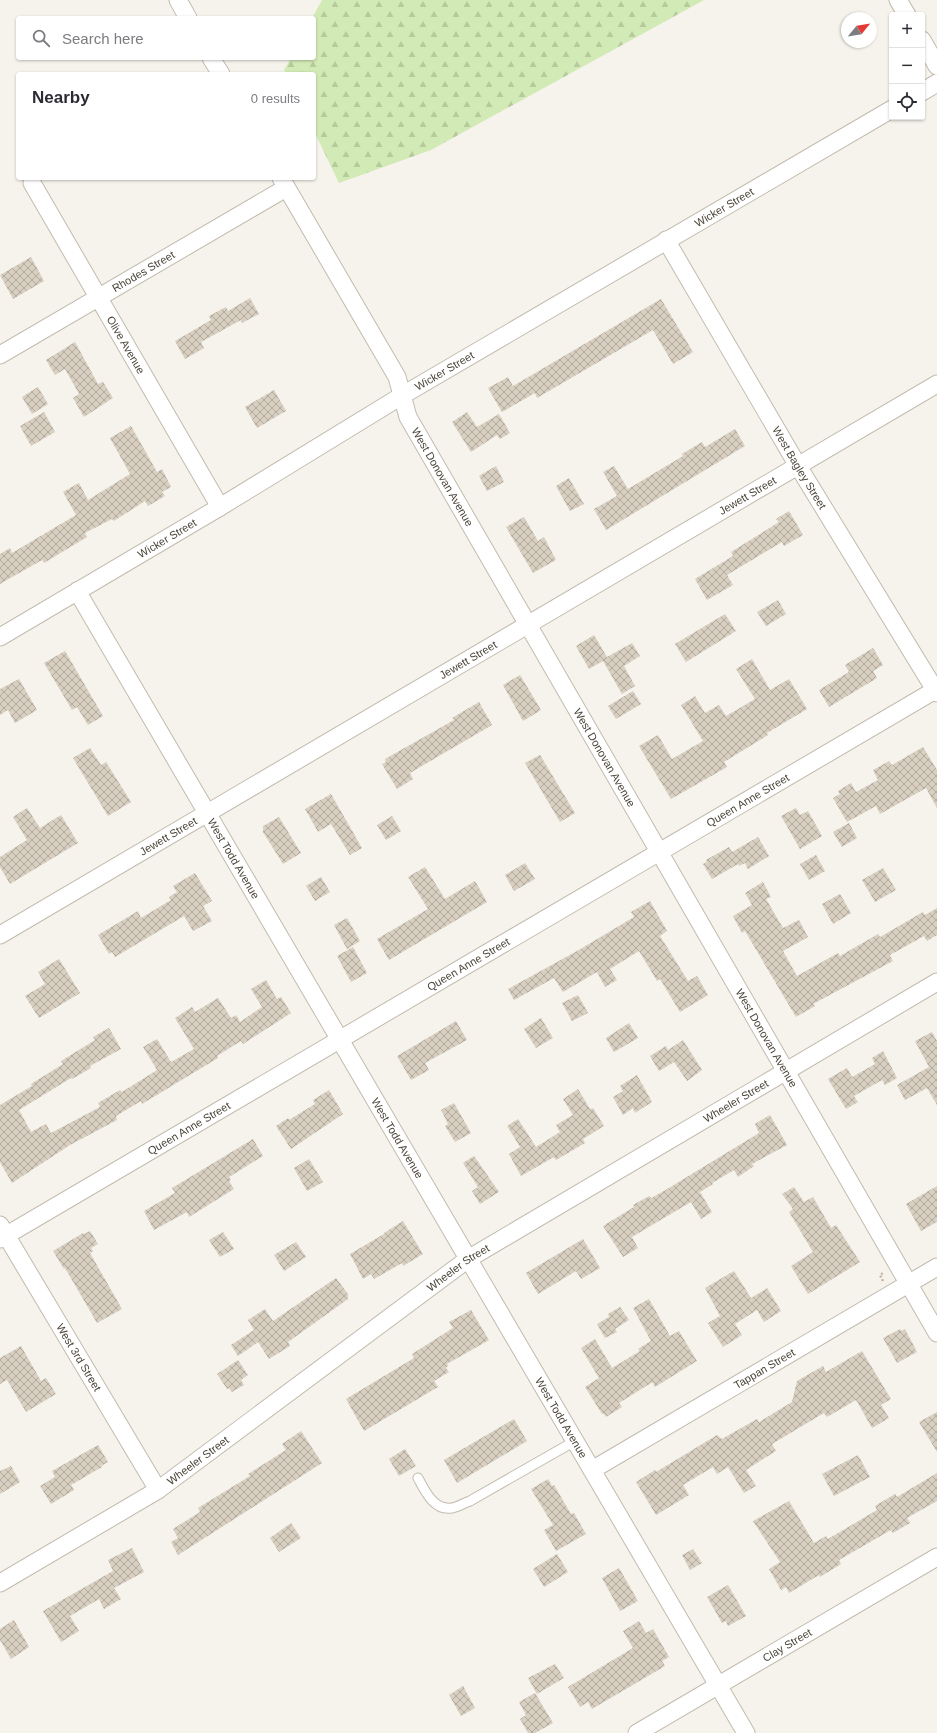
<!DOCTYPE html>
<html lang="en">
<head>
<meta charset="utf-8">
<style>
  :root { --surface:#fff; --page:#f7f7f7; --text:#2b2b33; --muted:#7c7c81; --line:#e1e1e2 }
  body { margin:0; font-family:Arial,sans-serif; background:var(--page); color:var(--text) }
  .controls { position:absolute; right:12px; top:12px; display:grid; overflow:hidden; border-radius:4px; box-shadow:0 1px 3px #0004 }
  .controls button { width:36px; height:36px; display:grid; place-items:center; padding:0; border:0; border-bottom:1px solid var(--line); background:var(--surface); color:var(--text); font:20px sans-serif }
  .compass { position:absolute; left:841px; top:12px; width:36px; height:36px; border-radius:50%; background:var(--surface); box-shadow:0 1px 3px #0004; rotate:60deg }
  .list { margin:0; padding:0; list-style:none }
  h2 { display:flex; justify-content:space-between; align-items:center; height:52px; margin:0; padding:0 16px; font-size:17px }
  h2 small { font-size:13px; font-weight:400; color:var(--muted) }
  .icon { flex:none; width:22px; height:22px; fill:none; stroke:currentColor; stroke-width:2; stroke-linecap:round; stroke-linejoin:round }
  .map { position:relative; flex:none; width:937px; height:1733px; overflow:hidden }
  .search { position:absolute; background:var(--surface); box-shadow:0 1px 3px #0004; left:16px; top:16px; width:300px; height:44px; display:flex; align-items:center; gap:10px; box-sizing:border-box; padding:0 14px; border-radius:4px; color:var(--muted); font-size:15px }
  .panel { position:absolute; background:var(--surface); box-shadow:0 1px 3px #0004; left:16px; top:72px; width:300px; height:108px; border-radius:4px }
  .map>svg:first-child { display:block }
</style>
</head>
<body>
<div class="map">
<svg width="937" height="1733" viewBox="0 0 937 1733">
  <defs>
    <pattern id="forest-firs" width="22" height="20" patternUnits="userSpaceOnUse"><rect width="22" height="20" fill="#d2eab5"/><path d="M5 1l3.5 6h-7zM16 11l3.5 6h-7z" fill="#b6ca9c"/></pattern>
    <pattern id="building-cross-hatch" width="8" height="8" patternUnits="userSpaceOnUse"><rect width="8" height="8" fill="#d8cfc1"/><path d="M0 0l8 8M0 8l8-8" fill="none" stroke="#b1aa9e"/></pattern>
  </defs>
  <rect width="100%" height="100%" fill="#f6f3ec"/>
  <polygon fill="url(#forest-firs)" points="322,0 704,0 431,150 339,183 314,131 314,74 286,74 284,70 291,58 314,58 314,18 312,18"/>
  <g fill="url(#building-cross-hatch)">
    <polygon points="31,257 44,281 13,299 0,275"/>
    <polygon points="250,298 259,314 242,323 241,320 201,342 204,348 185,359 175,341 211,320 209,316 226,307 228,311"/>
    <polygon points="661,299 693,352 673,364 653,330 537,398 535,393 502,412 488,388 508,377 513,386"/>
    <polygon points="75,342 98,384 103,382 113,398 84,417 73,398 79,394 65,369 55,375 46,360"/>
    <polygon points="38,387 48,404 32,414 22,397"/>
    <polygon points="274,390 286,411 257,428 245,407"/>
    <polygon points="44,412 55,432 31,446 20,426"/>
    <polygon points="467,412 477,427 499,414 510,433 500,439 497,435 471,452 452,422"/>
    <polygon points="131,426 157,472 162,469 171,487 162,492 165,496 148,506 145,501 114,521 112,519 85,533 87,537 44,563 42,560 0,584 0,554 10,548 12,553 76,515 63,492 79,483 88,500 130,474 110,438"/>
    <polygon points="735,429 745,446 606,530 594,509 617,496 603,472 614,466 628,489 683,456 682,454 702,442 705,447"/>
    <polygon points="496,466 504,482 487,491 479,476"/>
    <polygon points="569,478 584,504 570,511 556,486"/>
    <polygon points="789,511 803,535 784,546 782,542 727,575 733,585 707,600 695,579 733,556 731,552 779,522 776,519"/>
    <polygon points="524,517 538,541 544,537 556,560 533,573 506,527"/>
    <polygon points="778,600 786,614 766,626 757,612"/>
    <polygon points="725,614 736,631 686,662 675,644"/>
    <polygon points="594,635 607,657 632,643 640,656 624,666 635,686 622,694 603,661 589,669 576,646"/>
    <polygon points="873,648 883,665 873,671 877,678 829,707 819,690 849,672 845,665"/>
    <polygon points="65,651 103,716 88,725 77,707 72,710 44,663"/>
    <polygon points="752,659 770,690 789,679 807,709 767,733 768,735 724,762 727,767 671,799 639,746 658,735 672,759 703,741 681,705 695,696 705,713 719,705 726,716 755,699 736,669"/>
    <polygon points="520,675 541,710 523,721 503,685"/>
    <polygon points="19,679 37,710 15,723 8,710 0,715 0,689"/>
    <polygon points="633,691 641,704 616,719 608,706"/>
    <polygon points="479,702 492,725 410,773 413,779 397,789 382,764 386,762 385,759 454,720 452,718"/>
    <polygon points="923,747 937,770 937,808 926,788 880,814 876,806 847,822 833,798 840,794 838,791 851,783 856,792 878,780 873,770 889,761 892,765"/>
    <polygon points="90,748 101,765 106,762 131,802 108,816 73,758"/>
    <polygon points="540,755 575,813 560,822 525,763"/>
    <polygon points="331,794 362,848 350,855 331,824 318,832 305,809"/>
    <polygon points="27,808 40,828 61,815 78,843 10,884 0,867 0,857 27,840 13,817"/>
    <polygon points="796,808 800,815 808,811 822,836 800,849 781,816"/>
    <polygon points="392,816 401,831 386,840 377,825"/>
    <polygon points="279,817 301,853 283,864 263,832 263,826"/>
    <polygon points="849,823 857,838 842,847 833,832"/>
    <polygon points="758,837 769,856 748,869 745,863 739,866 738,864 712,879 703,864 707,862 706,860 729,847 732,852"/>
    <polygon points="816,855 825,871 809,880 800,864"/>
    <polygon points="525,863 535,879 514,891 505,875"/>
    <polygon points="425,867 445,899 475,881 487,902 389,960 377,939 428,909 408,877"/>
    <polygon points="883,868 896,890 875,902 862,880"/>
    <polygon points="195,873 212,901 203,906 212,921 193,931 184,916 115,957 112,952 109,954 98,935 138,911 141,918 171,900 169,897 177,892 173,886"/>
    <polygon points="321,877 330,892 315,901 306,886"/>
    <polygon points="763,882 771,897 766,899 783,928 799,920 808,937 783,951 797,976 838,953 840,956 878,934 880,937 923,912 925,915 937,908 937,935 927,941 924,936 890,955 893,961 813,1004 815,1006 796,1017 745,931 742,933 733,916 752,905 745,893"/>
    <polygon points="840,894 851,913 833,924 822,904"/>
    <polygon points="650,901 667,931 660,936 688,981 697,976 708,995 680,1012 660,979 657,981 639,951 610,969 617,980 605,987 597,972 563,992 554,978 514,1000 508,989 577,951 634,917 631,912"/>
    <polygon points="347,918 360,941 347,949 334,925"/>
    <polygon points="353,947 367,973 351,982 337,956"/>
    <polygon points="59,959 80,993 39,1018 25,996 45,984 38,972"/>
    <polygon points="266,980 277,999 281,997 291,1013 243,1044 241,1041 217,1056 218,1058 142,1104 141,1101 116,1116 117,1120 70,1145 12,1183 0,1162 0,1105 32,1086 31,1084 63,1064 61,1061 95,1040 93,1037 109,1028 121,1049 90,1066 91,1068 72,1079 71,1078 19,1110 31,1132 46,1124 51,1133 100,1107 98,1103 120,1090 122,1092 157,1070 143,1047 157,1039 171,1062 194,1049 175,1018 192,1007 195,1012 218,998 231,1018 236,1015 240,1022 262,1007 251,989"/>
    <polygon points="578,995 588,1013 572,1021 562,1003"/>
    <polygon points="541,1018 553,1038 536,1048 524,1029"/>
    <polygon points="456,1021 467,1040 425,1063 429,1070 411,1080 397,1056"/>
    <polygon points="629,1023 638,1038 614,1052 606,1038"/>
    <polygon points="932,1032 937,1041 937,1105 927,1088 905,1100 897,1085 929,1067 915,1041"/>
    <polygon points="683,1040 702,1070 687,1081 674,1062 659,1071 650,1056 666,1046 668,1050"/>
    <polygon points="883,1051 897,1078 885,1085 882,1080 854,1096 858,1102 846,1109 828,1079 847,1068 852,1077 875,1064 872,1058"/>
    <polygon points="637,1075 652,1102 635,1113 633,1108 623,1115 613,1097 623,1091 620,1086"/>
    <polygon points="578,1089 590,1109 593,1108 604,1126 583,1139 585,1143 556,1160 554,1157 521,1176 509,1154 520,1147 507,1126 518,1119 536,1147 560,1132 556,1125 573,1115 563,1099"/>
    <polygon points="329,1090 343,1114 291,1149 276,1126 288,1118 289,1120 315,1104 313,1100"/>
    <polygon points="454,1103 471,1133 455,1142 445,1126 448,1124 441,1110"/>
    <polygon points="770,1115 787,1145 752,1164 754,1166 738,1177 734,1170 712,1183 713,1184 700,1192 712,1212 701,1219 691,1202 632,1237 638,1248 623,1257 603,1226 634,1207 633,1205 649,1196 651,1198 664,1191 759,1133 755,1124"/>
    <polygon points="253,1139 263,1156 229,1177 231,1180 229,1181 234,1189 189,1217 187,1212 154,1230 144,1211 175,1193 172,1188"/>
    <polygon points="474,1156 499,1192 480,1204 472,1191 478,1187 463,1163"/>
    <polygon points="309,1159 323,1182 307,1191 294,1168"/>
    <polygon points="937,1186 937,1222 921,1231 906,1204"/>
    <polygon points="794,1187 804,1202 813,1197 831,1228 836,1225 860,1262 808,1294 791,1266 813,1252 789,1212 793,1209 782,1194"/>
    <polygon points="403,1221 423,1254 403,1266 402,1263 374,1279 371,1274 363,1279 350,1254 384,1234 384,1233"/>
    <polygon points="90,1231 98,1244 91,1248 93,1251 90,1253 122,1309 97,1323 65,1268 64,1269 53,1251 83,1233 84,1234"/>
    <polygon points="223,1232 234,1249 220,1257 209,1240"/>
    <polygon points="583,1239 600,1268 581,1279 576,1271 538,1294 526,1273"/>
    <polygon points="296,1242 306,1257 284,1271 274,1255"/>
    <polygon points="734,1271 751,1298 767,1288 781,1311 764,1322 757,1310 735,1324 742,1335 723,1347 708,1323 720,1316 705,1288"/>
    <polygon points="336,1278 348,1294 348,1299 288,1342 290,1346 269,1359 258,1342 238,1356 231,1345 254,1330 248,1320 265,1309 273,1321"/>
    <polygon points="649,1299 670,1336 679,1331 697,1361 655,1387 653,1383 651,1383 619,1403 622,1407 606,1417 603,1413 602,1414 585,1387 599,1378 581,1348 595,1339 612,1368 640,1351 638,1349 651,1341 633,1308"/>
    <polygon points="620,1307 629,1320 615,1329 617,1332 605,1338 597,1324 609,1317 608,1314"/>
    <polygon points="471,1310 489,1340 447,1364 448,1366 446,1368 449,1372 434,1381 438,1387 364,1431 346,1399 414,1358 412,1354 453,1328 449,1322"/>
    <polygon points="900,1329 901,1331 905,1329 917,1352 897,1363 883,1338"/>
    <polygon points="21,1346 41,1381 46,1378 56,1394 26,1412 7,1380 0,1384 0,1358"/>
    <polygon points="862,1351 891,1399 881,1405 889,1418 872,1428 856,1400 827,1417 824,1413 772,1444 776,1451 746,1470 756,1486 744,1493 728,1467 717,1474 713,1467 683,1485 689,1495 656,1515 636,1482 655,1470 656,1472 717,1435 722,1439 757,1419 759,1422 792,1402 797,1381 823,1366 826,1372"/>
    <polygon points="238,1360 248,1375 241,1380 244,1385 232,1392 229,1388 227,1389 217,1374"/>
    <polygon points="937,1412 937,1452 919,1422"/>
    <polygon points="514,1419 527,1441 457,1483 444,1460"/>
    <polygon points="301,1431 322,1463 178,1555 171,1542 178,1538 173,1529 200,1512 198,1508 250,1476 248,1474 286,1450 282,1444"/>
    <polygon points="98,1445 108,1462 101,1466 102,1467 71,1485 74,1490 51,1504 40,1486 55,1477 52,1471"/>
    <polygon points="405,1449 416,1466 399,1476 389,1459"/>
    <polygon points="858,1455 870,1477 834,1496 822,1474"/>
    <polygon points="11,1466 20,1482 0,1494 0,1471"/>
    <polygon points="937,1473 937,1501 907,1518 910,1523 893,1533 891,1530 839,1560 841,1564 820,1577 819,1575 789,1593 786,1587 781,1590 769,1569 780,1562 753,1521 789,1501 814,1543 826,1536 828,1539 877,1510 875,1506 895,1494 897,1497"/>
    <polygon points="548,1479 552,1486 554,1485 571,1514 574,1513 586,1534 556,1551 544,1530 553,1525 531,1489"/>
    <polygon points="291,1523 301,1538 279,1552 270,1538"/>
    <polygon points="132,1548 144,1572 114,1588 121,1599 104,1609 99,1599 70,1616 79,1631 61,1642 43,1611 113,1571 108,1560"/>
    <polygon points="693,1549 702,1563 690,1570 682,1555"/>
    <polygon points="557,1554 568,1572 544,1587 533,1569"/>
    <polygon points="619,1568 638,1601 620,1611 602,1578"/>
    <polygon points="728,1585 746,1616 728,1626 726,1621 722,1623 707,1597"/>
    <polygon points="14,1620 29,1647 11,1659 0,1640 0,1629"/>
    <polygon points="639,1621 646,1633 653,1629 669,1657 662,1661 665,1666 592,1709 588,1702 580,1707 568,1687 633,1648 623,1631"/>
    <polygon points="555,1664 564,1678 537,1694 528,1678"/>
    <polygon points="463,1686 475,1708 461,1716 449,1695"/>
    <polygon points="535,1693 553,1723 535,1733 528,1733 520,1719 526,1715 519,1702"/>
  </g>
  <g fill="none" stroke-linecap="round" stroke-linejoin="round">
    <g stroke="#c2bbae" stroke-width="11">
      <path id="lane" d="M418 1478C425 1491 434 1511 452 1508 458 1507 464 1503 470 1501L575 1441"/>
    </g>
    <g stroke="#c2bbae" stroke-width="19">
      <g id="street">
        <polyline points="178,0 188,18"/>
        <polyline points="898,0 907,15"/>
        <polyline points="922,40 937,66"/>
        <polyline points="211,58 221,74"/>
        <polyline points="922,92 937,83"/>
        <path id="s1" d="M281 178 397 377 408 417 937 1333"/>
        <path id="s2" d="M32 183 220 507"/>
        <path id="s3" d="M666 240 798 466 937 693"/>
        <path id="s4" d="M0 355 286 188"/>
        <path id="s5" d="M77 591 746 1733"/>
        <path id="s6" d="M0 637 220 507 403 395 892 109"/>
        <path id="s7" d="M0 935 937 384"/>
        <path id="s8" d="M0 1225 158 1490"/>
        <path id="s9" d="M0 1239 937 689"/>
        <path id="s10" d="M592 1470 937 1267"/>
        <path id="s11" d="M0 1583 158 1490 468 1259 937 982"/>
        <path id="s12" d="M637 1733 937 1557"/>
      </g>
    </g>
    <polyline stroke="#c4b79f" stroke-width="2.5" stroke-dasharray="2 2" stroke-linecap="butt" points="883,1281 880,1275 883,1273"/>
    <use href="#lane" stroke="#fff" stroke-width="9"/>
    <use href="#street" stroke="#fff" stroke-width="17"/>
  </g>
  <g text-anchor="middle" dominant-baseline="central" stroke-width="3" stroke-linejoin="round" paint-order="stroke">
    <g font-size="11" fill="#4b4439" stroke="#fff">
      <text stroke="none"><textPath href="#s6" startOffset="842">Wicker Street</textPath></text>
      <text stroke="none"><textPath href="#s4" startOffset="166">Rhodes Street</textPath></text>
      <text stroke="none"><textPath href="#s2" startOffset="187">Olive Avenue</textPath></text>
      <text stroke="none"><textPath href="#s6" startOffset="518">Wicker Street</textPath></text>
      <text stroke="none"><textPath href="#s3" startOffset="264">West Bagley Street</textPath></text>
      <text stroke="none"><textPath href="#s1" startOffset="341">West Donovan Avenue</textPath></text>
      <text stroke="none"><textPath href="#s7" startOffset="867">Jewett Street</textPath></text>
      <text stroke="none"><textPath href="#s6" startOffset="194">Wicker Street</textPath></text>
      <text stroke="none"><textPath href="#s7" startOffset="543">Jewett Street</textPath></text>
      <text stroke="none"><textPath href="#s1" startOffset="665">West Donovan Avenue</textPath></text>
      <text stroke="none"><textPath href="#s9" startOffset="867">Queen Anne Street</textPath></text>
      <text stroke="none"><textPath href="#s7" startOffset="195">Jewett Street</textPath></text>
      <text stroke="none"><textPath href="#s5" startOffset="310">West Todd Avenue</textPath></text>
      <text stroke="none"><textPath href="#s9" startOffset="543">Queen Anne Street</textPath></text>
      <text stroke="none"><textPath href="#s1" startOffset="989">West Donovan Avenue</textPath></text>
      <text stroke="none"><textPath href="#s11" startOffset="881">Wheeler Street</textPath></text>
      <text stroke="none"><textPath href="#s9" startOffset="219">Queen Anne Street</textPath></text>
      <text stroke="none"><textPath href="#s5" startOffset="634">West Todd Avenue</textPath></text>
      <text stroke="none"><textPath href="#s11" startOffset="557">Wheeler Street</textPath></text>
      <text stroke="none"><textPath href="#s8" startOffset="154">West 3rd Street</textPath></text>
      <text stroke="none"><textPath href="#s10" startOffset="200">Tappan Street</textPath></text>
      <text stroke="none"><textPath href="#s5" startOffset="958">West Todd Avenue</textPath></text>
      <text stroke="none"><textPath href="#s11" startOffset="233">Wheeler Street</textPath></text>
      <text stroke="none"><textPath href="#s12" startOffset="174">Clay Street</textPath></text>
    </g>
  </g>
</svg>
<div class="controls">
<button>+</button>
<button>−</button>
<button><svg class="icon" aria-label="locate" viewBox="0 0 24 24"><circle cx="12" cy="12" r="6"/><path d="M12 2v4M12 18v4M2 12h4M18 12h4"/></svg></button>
</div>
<svg class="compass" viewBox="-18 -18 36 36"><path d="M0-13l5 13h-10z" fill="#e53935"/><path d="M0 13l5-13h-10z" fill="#7c7c81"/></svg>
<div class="search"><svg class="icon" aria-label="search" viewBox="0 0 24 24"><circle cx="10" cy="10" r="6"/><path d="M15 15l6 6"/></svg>Search here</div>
<section class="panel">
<h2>Nearby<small>0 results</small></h2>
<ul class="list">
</ul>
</section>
</div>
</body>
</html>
